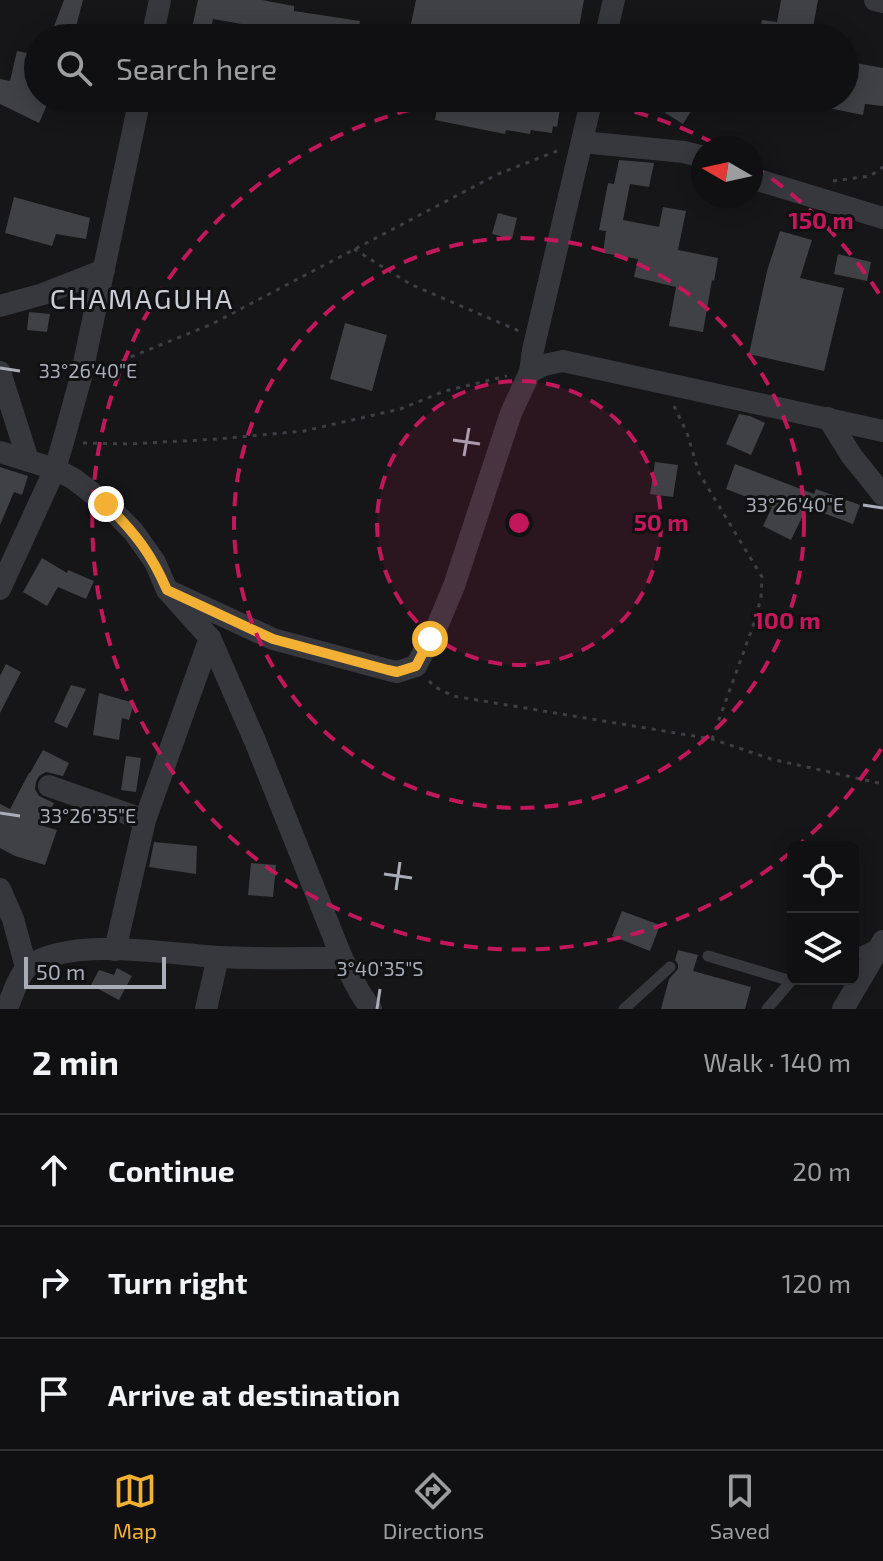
<!DOCTYPE html>
<html lang="en">
<head>
<meta charset="utf-8">
<style>
  :root { --surface:#101012; --page:#1e1e20; --text:#f1f3f6; --muted:#9c9d9f; --line:#303032; --accent:#f2b134 }
  body { margin:0; font-family:"Exo 2",sans-serif; background:var(--page); color:var(--text) }
  .controls { position:absolute; right:24px; bottom:24px; display:grid; overflow:hidden; border-radius:12px; box-shadow:0 4px 20px #0003 }
  .controls button { width:72px; height:72px; display:grid; place-items:center; padding:0; border:0; border-bottom:2px solid var(--line); background:var(--surface); color:var(--text); font:40px sans-serif }
  .compass { position:absolute; left:691px; top:136px; width:72px; height:72px; border-radius:50%; background:var(--surface); box-shadow:0 4px 20px #0003; rotate:279deg }
  .scale { position:absolute; left:24px; bottom:20px; width:142px; box-sizing:border-box; padding-left:8px; border:4px solid #a8adb8; border-top:0; font-size:22px; line-height:28px; white-space:nowrap; color:#a8adb8; -webkit-text-stroke:6px #111113; paint-order:stroke }
  .stop { position:absolute; width:24px; height:24px; margin:-18px; border:6px solid #f2b134; border-radius:50%; background:#fff }
  .stop.end { background:#f2b134; border-color:#fff; box-shadow:0 2px 8px #0008 }
  .list { margin:0; padding:0; list-style:none }
  h2 { display:flex; justify-content:space-between; align-items:center; height:104px; margin:0; padding:0 32px; font-size:34px }
  h2 small { font-size:26px; font-weight:400; color:var(--muted) }
  .list li { display:grid; grid-template-columns:52px 1fr auto; gap:24px; align-items:center; box-sizing:border-box; height:112px; padding:0 32px; border-top:2px solid var(--line) }
  .list b { display:block; font-size:30px; white-space:nowrap }
  .list em { font-size:26px; font-style:normal; color:var(--muted) }
  .icon { flex:none; width:44px; height:44px; fill:none; stroke:currentColor; stroke-width:2; stroke-linecap:round; stroke-linejoin:round }
  .map { position:relative; flex:none; width:883px; height:1009px; overflow:hidden }
  .search { position:absolute; background:var(--surface); box-shadow:0 4px 20px #0003; left:24px; right:24px; top:24px; height:88px; display:flex; align-items:center; gap:20px; box-sizing:border-box; padding:0 28px; border-radius:44px; color:var(--muted); font-size:30px }
  .sheet { height:440px; background:var(--surface) }
  nav { display:flex; justify-content:space-around; align-items:center; box-sizing:border-box; height:112px; border-top:2px solid var(--line); background:var(--surface); font-size:22px; color:var(--muted) }
  nav a { display:grid; justify-items:center; gap:4px }
  nav .on { color:var(--accent) }
  .map>svg:first-child { display:block }
</style>
</head>
<body>
<div class="map">
<svg width="883" height="1009" viewBox="0 0 883 1009">
  <rect width="100%" height="100%" fill="#161618"/>
  <g fill="#404145">
    <polygon points="64,0 83,0 73,38 53,29"/>
    <polygon points="198,0 262,0 294,6 294,11 360,21 357,38 265,38 266,32 263,32 264,28 213,19 209,38 190,38"/>
    <polygon points="416,0 584,0 577,38 551,38 552,36 507,27 505,38 408,38"/>
    <polygon points="781,0 818,0 811,38 759,38 762,20 777,22"/>
    <polygon points="17,51 38,55 38,98 50,98 39,123 0,104 0,79 10,81"/>
    <polygon points="845,61 883,68 883,106 865,104 863,115 813,105 814,98 845,98"/>
    <polygon points="439,98 562,98 557,127 553,126 552,133 531,130 530,134 506,130 505,134 435,120"/>
    <polygon points="674,98 693,108 683,124 665,113"/>
    <polygon points="619,160 654,163 649,187 630,184 623,220 659,227 663,207 686,211 678,250 718,258 714,281 712,280 703,332 669,326 676,287 634,277 638,259 603,253 606,231 599,230 608,183 614,184"/>
    <polygon points="14,197 90,218 86,239 56,234 52,246 5,233"/>
    <polygon points="498,213 517,218 512,239 492,234"/>
    <polygon points="780,231 812,240 800,278 844,288 824,371 749,354 767,271"/>
    <polygon points="838,254 871,262 867,281 834,274"/>
    <polygon points="29,312 50,314 47,332 27,330"/>
    <polygon points="345,323 387,335 372,391 330,379"/>
    <polygon points="739,414 750,416 765,423 751,455 726,444"/>
    <polygon points="655,462 678,465 673,497 650,494"/>
    <polygon points="735,464 814,494 816,489 860,505 853,524 807,507 791,540 763,526 772,507 726,489"/>
    <polygon points="0,467 28,476 22,495 14,492 0,525"/>
    <polygon points="42,558 67,573 68,570 94,581 86,599 58,587 47,606 23,592"/>
    <polygon points="6,664 21,672 0,713 0,676"/>
    <polygon points="71,685 86,689 67,728 54,722"/>
    <polygon points="99,693 134,703 129,720 122,718 119,740 93,735"/>
    <polygon points="43,750 69,763 63,776 46,772 39,776 36,782 35,789 39,796 54,803 43,826 57,830 45,865 15,856 0,848 0,804 10,809 29,773 30,773"/>
    <polygon points="126,756 141,758 136,792 121,790"/>
    <polygon points="154,842 197,846 196,874 149,867"/>
    <polygon points="251,863 276,865 273,897 248,895"/>
    <polygon points="622,911 660,925 650,951 612,936"/>
    <polygon points="678,950 698,955 693,971 751,987 745,1009 661,1009 669,979 678,969 678,964 675,960"/>
    <polygon points="117,968 132,976 119,1000 91,985 99,970 114,975"/>
  </g>
  <g fill="none" stroke-linecap="round" stroke-linejoin="round">
    <g stroke="#3d3f44" stroke-width="3" stroke-dasharray="4 6" stroke-linecap="butt">
      <polyline points="833,181 870,176 883,167"/>
      <polyline points="354,249 410,284 519,331"/>
      <polyline points="103,368 210,325 498,174 557,151"/>
      <polyline points="674,406 687,433 699,473 762,577 761,598 753,626 712,739"/>
      <polyline points="83,443 129,444 218,439 304,431 400,409 445,391 507,376"/>
      <polyline points="429,681 435,687 453,696 712,739 771,759 883,784"/>
    </g>
    <g stroke="#37383d" stroke-width="11">
      <polyline points="708,956 791,981"/>
      <polyline points="853,956 878,944"/>
      <polyline points="624,1009 670,967"/>
      <polyline points="767,1009 791,981 795,979"/>
    </g>
    <g stroke="#37383d" stroke-width="22">
      <polyline points="875,0 883,2"/>
      <polyline points="152,38 160,0"/>
      <polyline points="605,38 614,0"/>
      <polyline points="582,142 684,152 703,157"/>
      <polyline points="751,178 883,218"/>
      <polyline points="0,306 43,294 104,270"/>
      <polyline points="0,372 28,460"/>
      <polyline points="530,372 533,350 592,98"/>
      <polyline points="828,418 851,455 883,495"/>
      <polyline points="0,452 55,469 74,479 106,504 133,531 155,562 167,590 210,638 255,741 342,958 359,991 371,1009"/>
      <polyline points="0,589 55,469 63,442 81,377 140,98"/>
      <polyline points="167,590 273,639 388,670 397,672 416,666 438,624 454,586 511,413 530,372 544,365 563,361 883,431"/>
      <polyline points="49,786 145,820"/>
      <polyline points="0,889 13,919 26,967"/>
      <polyline points="115,950 145,820 210,638"/>
      <path d="M7 1009C11 998 20 972 29 966 72 936 168 954 218 957 259 959 301 958 342 958"/>
      <polyline points="206,1009 218,957"/>
      <polyline points="843,1009 883,941"/>
    </g>
  </g>
  <g fill="none" stroke-linecap="round" stroke-linejoin="round">
    <path stroke="#f2b134" stroke-width="10" d="M106 504C135 533 151 553 167 590L273 639 388 670 397 672 416 666 430 639"/>
  </g>
  <path fill="none" stroke="#a8adb8" stroke-width="3" d="M0 368 20 371M453 440 480 444M464 456 469 428M863 505 883 508M0 813 20 816M384 874 412 878M396 890 400 862M377 1009 380 989"/>
  <circle cx="519" cy="523" r="142" fill="#c2185b" fill-opacity=".12"/>
  <g fill="none" stroke="#c2185b" stroke-width="4" stroke-dasharray="14 10">
    <circle cx="519" cy="523" r="142"/>
    <circle cx="519" cy="523" r="285"/>
    <path d="M881 749A427 427 0 0 1 799 845M791 852A427 427 0 1 1 474 98M564 98A427 427 0 0 1 723 148M752 165A427 427 0 0 1 881 297"/>
  </g>
  <g text-anchor="middle" dominant-baseline="central" stroke-width="6" stroke-linejoin="round" paint-order="stroke">
    <g font-size="28" letter-spacing="2" fill="#c9ccd4" stroke="#111113">
      <text x="142" y="298">CHAMAGUHA</text>
    </g>
  </g>
  <g font-size="20" text-anchor="middle" fill="#a8adb8" stroke="#111113" stroke-width="6" stroke-linejoin="round" paint-order="stroke">
    <text x="88" y="378">33°26'40"E</text>
    <text x="795" y="512">33°26'40"E</text>
    <text x="88" y="823">33°26'35"E</text>
    <text x="380" y="976">3°40'35"S</text>
  </g>
  <circle cx="519" cy="523" r="12" fill="#c2185b" stroke="#111113" stroke-width="4"/>
  <g font-size="24" text-anchor="middle" font-weight="bold" fill="#c2185b" stroke="#111113" stroke-width="6" stroke-linejoin="round" paint-order="stroke">
    <text x="821" y="229">150 m</text>
    <text x="661" y="531">50 m</text>
    <text x="787" y="629">100 m</text>
  </g>
</svg>
<div class="controls">
<button><svg class="icon" aria-label="locate" viewBox="0 0 24 24"><circle cx="12" cy="12" r="6"/><path d="M12 2v4M12 18v4M2 12h4M18 12h4"/></svg></button>
<button><svg class="icon" aria-label="layers" viewBox="0 0 24 24"><path d="M12 4l9 5-9 5-9-5zM3 14l9 5 9-5"/></svg></button>
</div>
<svg class="compass" viewBox="-18 -18 36 36"><path d="M0-13l5 13h-10z" fill="#e53935"/><path d="M0 13l5-13h-10z" fill="#9c9d9f"/></svg>
<div class="scale">50 m</div>
<div class="stop" style="left:430px;top:639px"></div>
<div class="stop end" style="left:106px;top:504px"></div>
<div class="search"><svg class="icon" aria-label="search" viewBox="0 0 24 24"><circle cx="10" cy="10" r="6"/><path d="M15 15l6 6"/></svg>Search here</div>
</div>
<section class="sheet">
<h2>2 min<small>Walk · 140 m</small></h2>
<ul class="list">
<li><svg class="icon" aria-label="ahead" viewBox="0 0 24 24"><path d="M12 20V5M6 11l6-6 6 6"/></svg><div><b>Continue</b></div><em>20 m</em></li>
<li><svg class="icon" aria-label="right" viewBox="0 0 24 24"><path d="M7 20v-9h11M14 6l5 5-5 5"/></svg><div><b>Turn right</b></div><em>120 m</em></li>
<li><svg class="icon" aria-label="arrive" viewBox="0 0 24 24"><path d="M6 21V4h12l-3 4 3 4H6"/></svg><div><b>Arrive at destination</b></div></li>
</ul>
</section>
<nav>
<a class="on"><svg class="icon" aria-label="map" viewBox="0 0 24 24"><path d="M3 6l6-2 6 2 6-2v14l-6 2-6-2-6 2zM9 4v14M15 6v14"/></svg>Map</a>
<a><svg class="icon" aria-label="directions" viewBox="0 0 24 24"><path d="M12 3l9 9-9 9-9-9zM9 14v-3h6M13 9l2 2-2 2"/></svg>Directions</a>
<a><svg class="icon" aria-label="saved" viewBox="0 0 24 24"><path d="M7 4h10v16l-5-4-5 4z"/></svg>Saved</a>
</nav>
</body>
</html>
